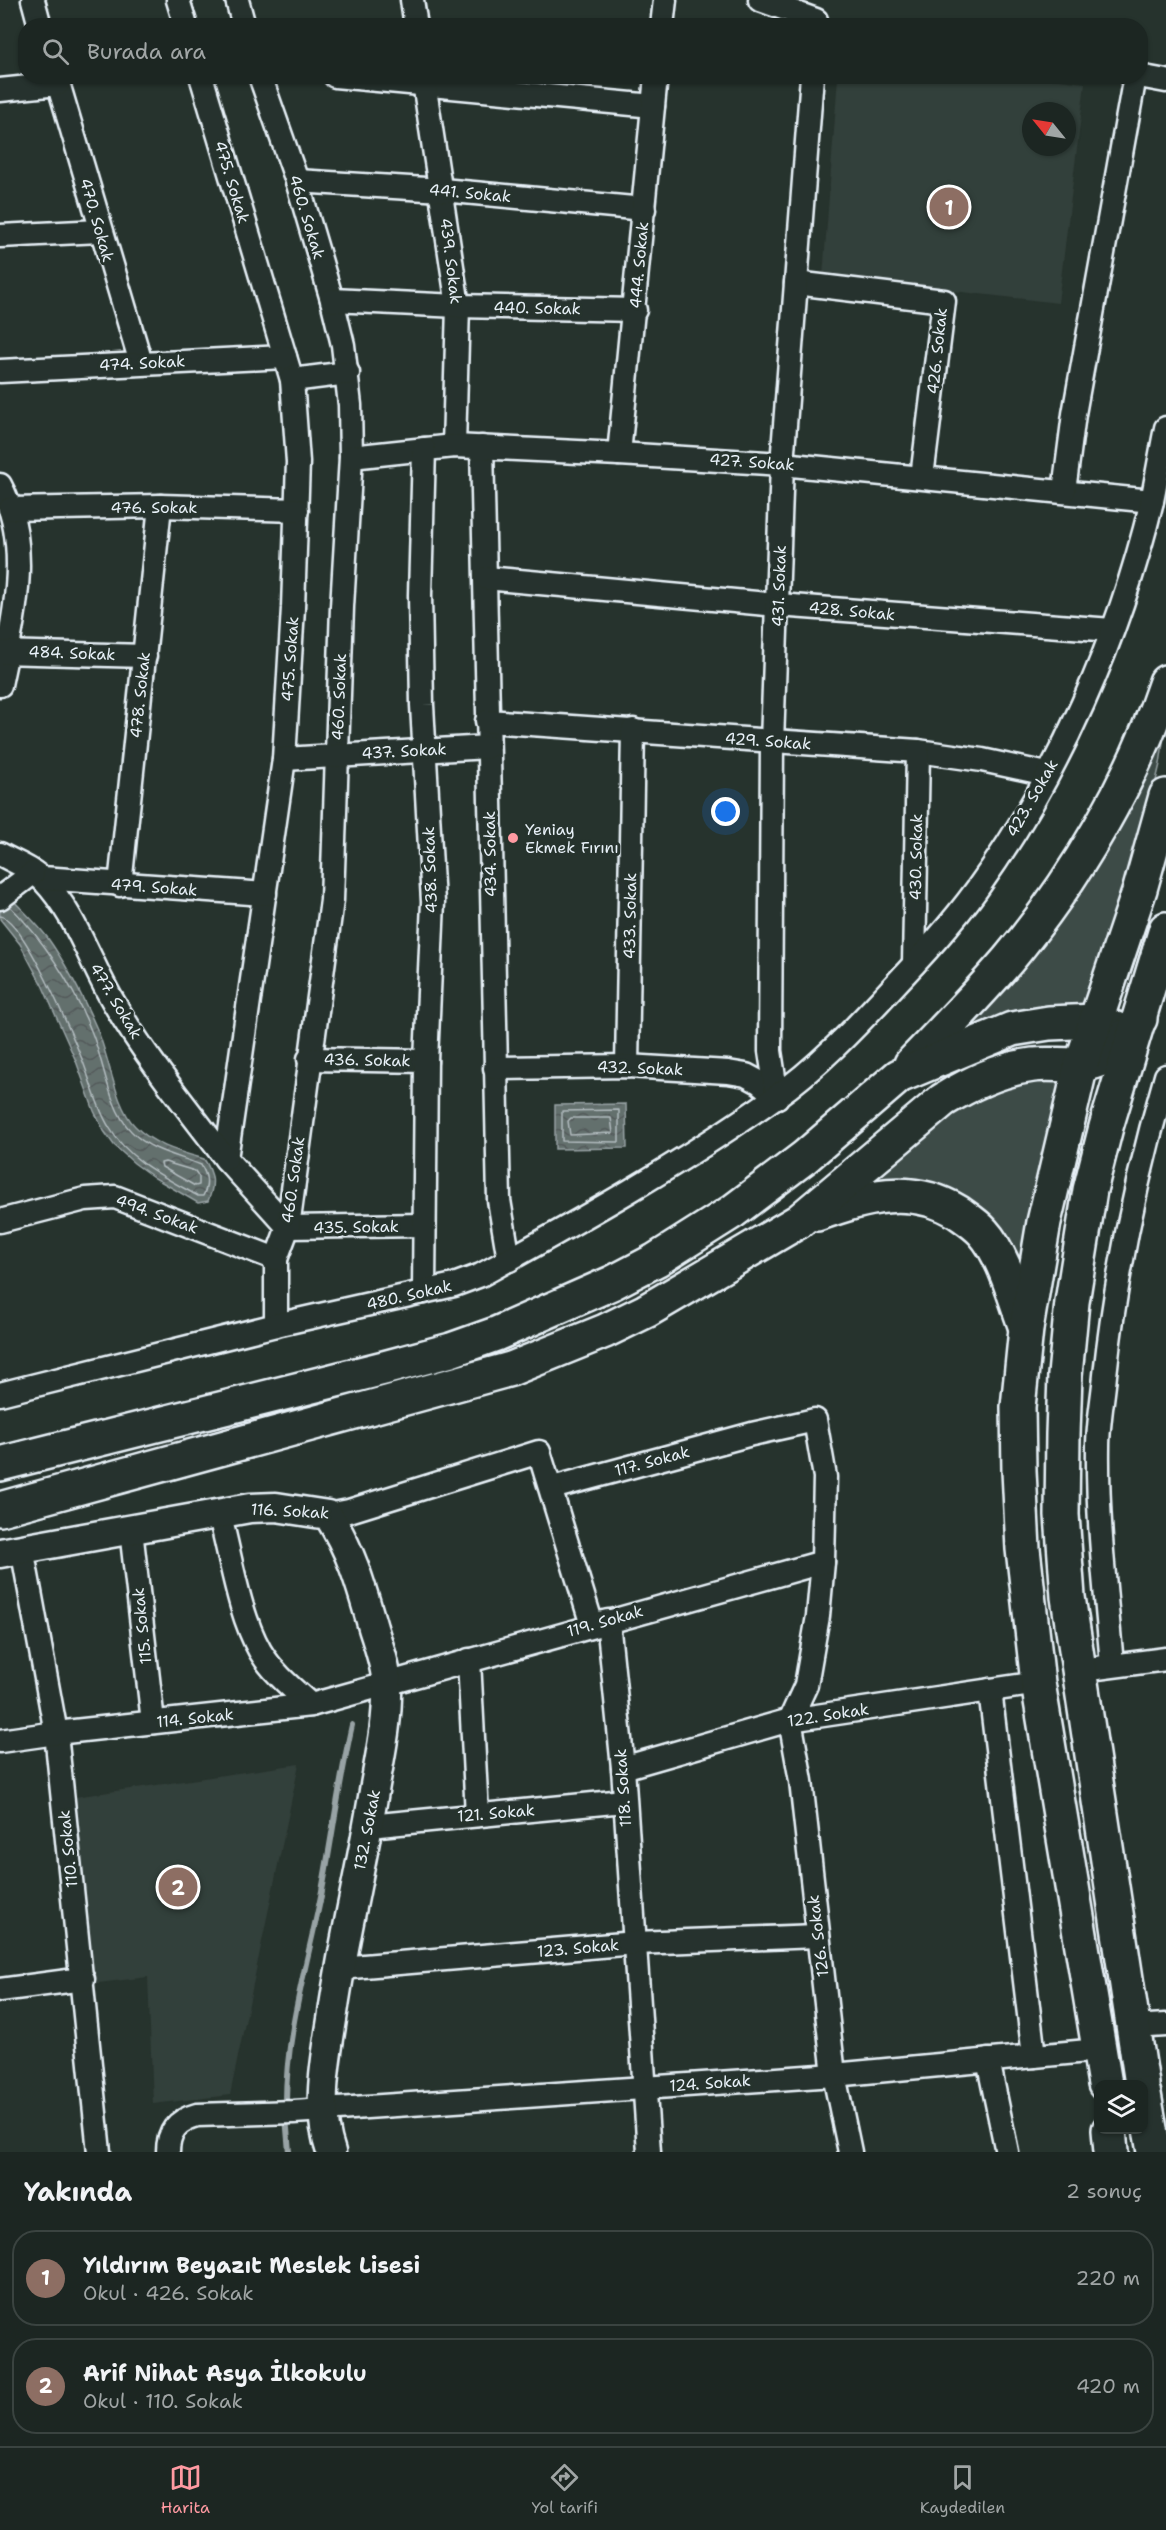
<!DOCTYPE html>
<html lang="tr">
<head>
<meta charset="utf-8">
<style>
  :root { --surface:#1c2622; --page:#252e2a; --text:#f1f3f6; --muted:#a0a5a5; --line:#3a4340; --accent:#ff9aa2 }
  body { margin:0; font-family:"Shantell Sans",sans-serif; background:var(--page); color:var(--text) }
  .controls { position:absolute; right:18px; bottom:18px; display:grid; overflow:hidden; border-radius:12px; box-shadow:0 2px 4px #0004 }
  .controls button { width:54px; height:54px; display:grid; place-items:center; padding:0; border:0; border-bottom:2px solid var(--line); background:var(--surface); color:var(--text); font:30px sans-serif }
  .compass { position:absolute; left:1022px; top:102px; width:54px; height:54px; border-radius:50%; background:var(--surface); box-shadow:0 2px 4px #0004; rotate:300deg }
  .you { position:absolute; left:726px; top:812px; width:21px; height:21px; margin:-15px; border:4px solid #fff; border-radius:50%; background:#1a73e8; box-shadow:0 0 0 9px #1a73e833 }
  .badge { display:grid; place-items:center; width:39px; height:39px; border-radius:50%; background:var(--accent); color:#fff; font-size:20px; font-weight:700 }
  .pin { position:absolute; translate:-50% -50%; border:3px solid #fff; box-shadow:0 2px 6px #0006 }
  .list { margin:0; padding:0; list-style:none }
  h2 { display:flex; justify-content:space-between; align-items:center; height:78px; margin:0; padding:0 24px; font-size:26px }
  h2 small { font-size:20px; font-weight:400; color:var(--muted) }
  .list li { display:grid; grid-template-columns:39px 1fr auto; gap:18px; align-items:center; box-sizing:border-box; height:96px; margin:0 12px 12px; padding:0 12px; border:2px solid var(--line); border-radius:24px }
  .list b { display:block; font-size:22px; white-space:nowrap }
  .list p { margin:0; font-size:20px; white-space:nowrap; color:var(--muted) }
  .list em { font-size:20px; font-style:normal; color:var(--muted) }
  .icon { flex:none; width:33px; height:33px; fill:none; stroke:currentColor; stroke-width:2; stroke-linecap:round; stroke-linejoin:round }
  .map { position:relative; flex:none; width:1166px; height:2152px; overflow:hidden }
  .search { position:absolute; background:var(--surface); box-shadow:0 2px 4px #0004; left:18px; right:18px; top:18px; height:66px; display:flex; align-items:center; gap:15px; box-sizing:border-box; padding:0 21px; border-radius:24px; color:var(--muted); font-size:22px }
  .sheet { height:294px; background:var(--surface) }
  nav { display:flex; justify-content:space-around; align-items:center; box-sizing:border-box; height:84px; border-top:2px solid var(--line); background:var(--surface); font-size:16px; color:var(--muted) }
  nav a { display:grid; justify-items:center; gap:3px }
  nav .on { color:var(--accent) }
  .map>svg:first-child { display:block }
</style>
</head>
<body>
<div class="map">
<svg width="1166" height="2152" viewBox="0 0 1166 2152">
  <defs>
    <pattern id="water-waves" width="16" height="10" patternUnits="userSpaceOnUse" patternTransform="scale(1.5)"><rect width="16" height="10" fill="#636f6d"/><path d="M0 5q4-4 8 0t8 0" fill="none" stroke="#535a5a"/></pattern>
  </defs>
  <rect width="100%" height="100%" fill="#26332d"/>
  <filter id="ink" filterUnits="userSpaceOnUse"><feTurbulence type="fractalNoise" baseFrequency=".0167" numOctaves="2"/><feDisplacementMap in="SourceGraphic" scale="12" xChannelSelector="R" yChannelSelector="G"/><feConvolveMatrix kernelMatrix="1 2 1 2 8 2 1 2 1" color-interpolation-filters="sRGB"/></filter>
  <g filter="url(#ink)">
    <g fill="#333f3a" fill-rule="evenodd">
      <path d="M1027 76 1085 83 1058 303 823 276 838 77ZM1031 111H1067V147H1031Z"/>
      <polygon points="299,1764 230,2095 153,2104 148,1977 90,1984 75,1797"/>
    </g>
    <g fill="#3e4b47" stroke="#939ea0" stroke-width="1.5">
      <polygon points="1166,721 1160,764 1143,835 1087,1008 961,1033"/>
      <polygon points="1064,1077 1021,1279 1010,1252 869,1183 943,1118 1002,1086"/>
    </g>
    <g fill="url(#water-waves)" stroke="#98a3a5" stroke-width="1.5">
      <path d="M0 887C15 903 33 919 47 937 67 965 83 997 97 1029 109 1056 115 1106 135 1126 153 1145 180 1152 204 1159 214 1174 215 1185 208 1201L198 1203 155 1178 134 1163 114 1145 104 1131 94 1111 76 1061 43 987 20 944 0 919Z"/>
      <polygon points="626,1104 627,1148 555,1149 555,1105"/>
    </g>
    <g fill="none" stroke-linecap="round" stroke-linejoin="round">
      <g stroke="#b3bdc0" stroke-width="1.5">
        <path d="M0 916C23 918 72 1035 82 1059 91 1082 96 1106 109 1127 128 1160 166 1178 198 1196H203C209 1184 207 1175 201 1165 176 1155 150 1151 131 1131 109 1109 104 1062 92 1033 73 985 46 943 10 906"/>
        <polygon points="619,1110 619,1142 562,1141 562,1111"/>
        <polygon points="571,1118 611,1118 613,1133 570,1135 568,1121"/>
        <polygon points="165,1162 195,1171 199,1177 199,1185 195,1186 162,1167 161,1163"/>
      </g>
      <g stroke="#98a3a5" stroke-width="6">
        <path d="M286 2107C285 2036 307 1965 321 1896 332 1839 339 1782 352 1725"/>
        <polyline points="286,2117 289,2152"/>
      </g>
      <g stroke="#e8f1f8" stroke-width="27">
        <g id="minor">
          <polyline points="33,0 40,26"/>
          <polyline points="178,0 186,26"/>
          <polyline points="237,0 244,26"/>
          <polyline points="412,0 416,26"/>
          <polyline points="760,0 816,20"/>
          <polyline points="662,26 665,0"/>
          <polyline points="56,76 141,363"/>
          <polyline points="201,76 292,380 298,462 293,608 284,759 226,1159 288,1227 424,1225"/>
          <polyline points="260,76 297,181 332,300 343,345 350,405 351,457 342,607 332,900 288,1227 276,1259 276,1325"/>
          <polyline points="335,76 653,106"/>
          <polyline points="423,76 458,306 454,446"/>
          <polyline points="1139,76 1166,81"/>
          <polyline points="0,90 58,84"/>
          <polyline points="297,181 442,190 644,209"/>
          <polyline points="0,236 100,231"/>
          <polyline points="796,283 944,301 922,477"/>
          <polyline points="332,300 458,306 635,310"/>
          <polyline points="0,371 285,357"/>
          <polyline points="292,380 348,373"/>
          <polyline points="482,447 499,1200 509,1260"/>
          <polyline points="619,454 656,76"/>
          <polyline points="351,457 454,446 619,454 782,464 1152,501"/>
          <path d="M0 485C33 546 13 621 0 685"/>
          <polyline points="1064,491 1074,414 1135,76"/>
          <polyline points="10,509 160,506 297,510"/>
          <polyline points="486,578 778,605 1112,630"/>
          <polyline points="0,652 145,656"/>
          <polyline points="487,721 918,751 982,760 1047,774"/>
          <polyline points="284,759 488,747"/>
          <path d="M0 854C14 862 32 868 43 880 76 914 90 963 114 1003 146 1058 187 1108 226 1159"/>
          <polyline points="42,878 265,894"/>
          <polyline points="120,885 160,506"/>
          <polyline points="0,898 33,873"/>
          <polyline points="914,964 918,751"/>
          <polyline points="309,1059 426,1061"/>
          <polyline points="627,1066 633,730"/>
          <polyline points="495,1068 627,1066 728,1072 746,1075 759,1082 777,1097"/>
          <polyline points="777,1097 770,1051 772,742 782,464 812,76"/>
          <polyline points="0,1221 85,1199 115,1197 276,1259"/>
          <polyline points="424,1292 426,1061 433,902 422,705 420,595 424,449"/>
          <path d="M0 1394 276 1325 454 1285 481 1275C581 1220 681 1164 774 1098 816 1069 857 1026 891 989 921 957 951 925 977 889 1059 775 1119 638 1152 501 1157 477 1161 452 1166 428"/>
          <polyline points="552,1488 752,1434 815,1420 825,1477 823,1562 818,1616 806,1685 790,1720 801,1781 834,2075 850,2152"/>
          <path d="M219 1513C231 1556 238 1612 260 1651 273 1673 293 1689 311 1705"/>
          <polyline points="328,1515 349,1511 539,1452 592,1625 608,1621 623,1768 649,2152"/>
          <polyline points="131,1530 153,1722"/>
          <polyline points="22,1548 56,1733 99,2152"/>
          <polyline points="469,1660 477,1815"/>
          <path d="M1112 1665C1106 1593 1097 1520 1098 1447 1098 1423 1103 1398 1105 1375 1116 1273 1137 1174 1166 1076"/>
          <polyline points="1097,1668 1166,1659"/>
          <polyline points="990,1690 1034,2056"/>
          <polyline points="0,1741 56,1733 311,1705 823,1562"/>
          <polyline points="623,1768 790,1720 1038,1683"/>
          <polyline points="369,1826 624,1801"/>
          <polyline points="340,1968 635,1943 817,1936"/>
          <polyline points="0,1990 83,1979"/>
          <polyline points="1133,2027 1166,2025"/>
          <polyline points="988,2060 1007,2152"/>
          <path d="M168 2152C168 2131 178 2120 197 2115L294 2112 834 2075 1098 2050"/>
        </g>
      </g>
      <g stroke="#e8f1f8" stroke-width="33">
        <path id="major" d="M0 1553 250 1508 276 1507 328 1515C352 1552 361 1586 373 1628 379 1647 386 1666 387 1686 388 1719 381 1752 375 1785 363 1861 344 1936 333 2013 326 2060 315 2106 331 2152"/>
      </g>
      <g stroke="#e8f1f8" stroke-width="38">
        <g id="highway">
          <path d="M911 1064C944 1030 977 996 1008 960 1075 880 1133 781 1166 682"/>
          <path d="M817 1214C866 1197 910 1183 958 1212 966 1218 976 1224 983 1232 1004 1255 1015 1299 1026 1328"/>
          <polyline points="0,1464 384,1368 451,1350 496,1334 612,1283 656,1260 732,1212 805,1157 899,1076 1012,1029 1049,1023 1096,1021 1116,1029 1123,1039 1122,1071"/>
          <path d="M0 1509 511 1369 605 1331 646 1311 799 1221 943 1100C971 1083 1000 1069 1033 1065 1058 1062 1088 1071 1110 1054 1121 1046 1131 1029 1140 1019"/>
          <polyline points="1105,2084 1038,1683 1023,1549 1019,1471 1018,1407 1026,1329 1044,1222 1081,1065 1140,889 1166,796"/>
          <polyline points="1142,2084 1068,1597 1062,1515 1063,1434 1065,1375 1072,1302 1090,1190 1106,1127 1166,929"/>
          <polyline points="1144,2094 1154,2152"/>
          <polyline points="1109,2130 1111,2152"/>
        </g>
      </g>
      <use href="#minor" stroke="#26332d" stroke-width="22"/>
      <use href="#major" stroke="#26332d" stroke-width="28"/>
      <use href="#highway" stroke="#26332d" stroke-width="33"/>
    </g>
  </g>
  <circle fill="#ff9aa2" stroke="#26332d" stroke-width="2" cx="513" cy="838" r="6"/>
  <g text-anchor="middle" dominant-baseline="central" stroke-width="6" stroke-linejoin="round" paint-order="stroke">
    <g font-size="16" fill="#e8f1f8" stroke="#26332d">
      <text transform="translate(232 182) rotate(73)">475. Sokak</text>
      <text transform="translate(470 193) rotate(5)">441. Sokak</text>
      <text transform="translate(307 217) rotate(73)">460. Sokak</text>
      <text transform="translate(97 220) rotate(74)">470. Sokak</text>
      <text transform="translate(451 261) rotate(83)">439. Sokak</text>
      <text transform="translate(639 265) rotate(-85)">444. Sokak</text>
      <text transform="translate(537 308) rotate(1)">440. Sokak</text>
      <text transform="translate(937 351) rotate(-84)">426. Sokak</text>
      <text transform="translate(142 363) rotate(-3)">474. Sokak</text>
      <text transform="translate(752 462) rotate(4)">427. Sokak</text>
      <text x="154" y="507">476. Sokak</text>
      <text transform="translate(779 586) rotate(-88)">431. Sokak</text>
      <text transform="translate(852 611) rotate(5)">428. Sokak</text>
      <text transform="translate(72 653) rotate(2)">484. Sokak</text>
      <text transform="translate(290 659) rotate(-86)">475. Sokak</text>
      <text transform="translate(140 695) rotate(-84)">478. Sokak</text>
      <text transform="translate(339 697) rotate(-88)">460. Sokak</text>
      <text transform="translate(768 741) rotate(4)">429. Sokak</text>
      <text transform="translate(404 751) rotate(-3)">437. Sokak</text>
      <text transform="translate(1032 798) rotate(-60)">423. Sokak</text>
      <text transform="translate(490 854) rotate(-91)">434. Sokak</text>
      <text transform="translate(916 857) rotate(-89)">430. Sokak</text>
      <text transform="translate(430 870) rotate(-92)">438. Sokak</text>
      <text transform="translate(154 887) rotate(4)">479. Sokak</text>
      <text transform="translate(630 916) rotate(-89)">433. Sokak</text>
      <text transform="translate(116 1001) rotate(59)">477. Sokak</text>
      <text transform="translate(367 1060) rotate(1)">436. Sokak</text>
      <text transform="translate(640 1068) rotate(2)">432. Sokak</text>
      <text transform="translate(293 1180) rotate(-82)">460. Sokak</text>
      <text transform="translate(157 1214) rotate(20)">494. Sokak</text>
      <text transform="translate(356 1227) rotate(-1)">435. Sokak</text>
      <text transform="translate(409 1295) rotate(-13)">480. Sokak</text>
      <text transform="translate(652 1461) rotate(-15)">117. Sokak</text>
      <text transform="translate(290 1511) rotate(3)">116. Sokak</text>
      <text transform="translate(605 1621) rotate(-16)">119. Sokak</text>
      <text transform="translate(142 1626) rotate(-96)">115. Sokak</text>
      <text transform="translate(828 1715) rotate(-9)">122. Sokak</text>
      <text transform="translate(195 1718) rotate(-6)">114. Sokak</text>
      <text transform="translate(623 1788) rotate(-94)">118. Sokak</text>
      <text transform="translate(496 1813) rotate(-5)">121. Sokak</text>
      <text transform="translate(367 1830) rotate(-79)">132. Sokak</text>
      <text transform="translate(68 1849) rotate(-96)">110. Sokak</text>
      <text transform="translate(818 1936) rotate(-97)">126. Sokak</text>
      <text transform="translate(578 1948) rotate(-5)">123. Sokak</text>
      <text transform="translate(710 2083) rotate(-4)">124. Sokak</text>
    </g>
    <g font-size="16" fill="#e8f1f8" stroke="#26332d" text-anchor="start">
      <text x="525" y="829">Yeniay<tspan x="525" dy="18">Ekmek Fırını</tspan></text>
    </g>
  </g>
</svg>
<div class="controls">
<button><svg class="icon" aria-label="layers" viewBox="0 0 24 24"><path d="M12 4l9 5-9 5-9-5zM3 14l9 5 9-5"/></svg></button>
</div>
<svg class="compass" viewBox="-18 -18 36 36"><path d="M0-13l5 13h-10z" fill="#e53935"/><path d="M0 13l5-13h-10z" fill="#a0a5a5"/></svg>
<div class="you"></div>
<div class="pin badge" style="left:949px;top:207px;background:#8d6e63">1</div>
<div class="pin badge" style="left:178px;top:1887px;background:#8d6e63">2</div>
<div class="search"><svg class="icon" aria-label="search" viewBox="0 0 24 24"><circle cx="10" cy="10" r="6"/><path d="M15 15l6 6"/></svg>Burada ara</div>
</div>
<section class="sheet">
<h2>Yakında<small>2 sonuç</small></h2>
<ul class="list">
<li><span class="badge" style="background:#8d6e63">1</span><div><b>Yıldırım Beyazıt Meslek Lisesi</b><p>Okul · 426. Sokak</p></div><em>220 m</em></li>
<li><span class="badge" style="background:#8d6e63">2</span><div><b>Arif Nihat Asya İlkokulu</b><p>Okul · 110. Sokak</p></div><em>420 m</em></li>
</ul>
</section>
<nav>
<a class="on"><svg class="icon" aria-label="map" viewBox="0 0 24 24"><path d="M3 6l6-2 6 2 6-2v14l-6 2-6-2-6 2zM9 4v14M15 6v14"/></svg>Harita</a>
<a><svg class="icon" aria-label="directions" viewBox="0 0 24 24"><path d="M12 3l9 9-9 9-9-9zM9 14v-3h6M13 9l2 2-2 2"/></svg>Yol tarifi</a>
<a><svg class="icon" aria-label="saved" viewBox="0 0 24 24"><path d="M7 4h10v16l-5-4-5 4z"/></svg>Kaydedilen</a>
</nav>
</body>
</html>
